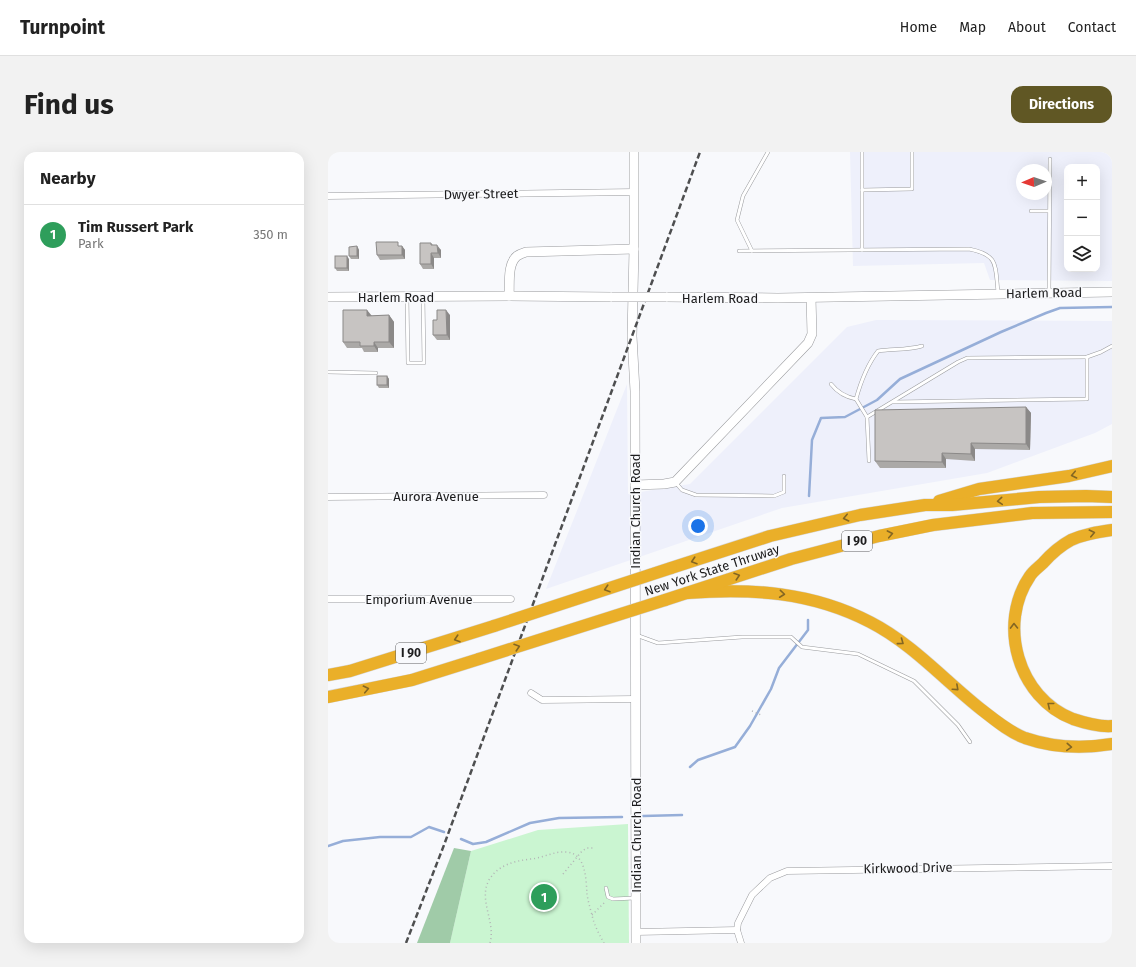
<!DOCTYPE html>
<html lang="en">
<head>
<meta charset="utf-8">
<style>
  :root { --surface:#fff; --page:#f2f2f2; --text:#222; --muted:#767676; --line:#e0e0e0; --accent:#605724 }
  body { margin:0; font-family:"Fira Sans",sans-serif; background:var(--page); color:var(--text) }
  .controls { position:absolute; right:12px; top:12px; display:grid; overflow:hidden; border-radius:8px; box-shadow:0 4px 16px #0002 }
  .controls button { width:36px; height:36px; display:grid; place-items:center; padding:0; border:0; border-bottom:1px solid var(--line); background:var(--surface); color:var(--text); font:20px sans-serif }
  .compass { position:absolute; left:688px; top:12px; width:36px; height:36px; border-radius:50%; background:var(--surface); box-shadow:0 4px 16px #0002; rotate:268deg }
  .you { position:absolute; left:370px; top:374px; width:14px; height:14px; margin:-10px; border:3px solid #fff; border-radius:50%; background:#1a73e8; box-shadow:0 0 0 6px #1a73e833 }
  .badge { display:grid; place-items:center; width:26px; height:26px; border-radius:50%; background:var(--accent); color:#fff; font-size:13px; font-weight:700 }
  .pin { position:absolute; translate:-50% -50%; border:2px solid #fff; box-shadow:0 1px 4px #0006 }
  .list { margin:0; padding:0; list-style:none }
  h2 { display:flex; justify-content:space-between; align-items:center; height:52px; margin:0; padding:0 16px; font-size:17px }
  h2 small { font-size:13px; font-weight:400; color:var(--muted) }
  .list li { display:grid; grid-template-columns:26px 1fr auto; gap:12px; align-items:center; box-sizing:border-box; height:60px; padding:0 16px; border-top:1px solid var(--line) }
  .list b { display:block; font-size:15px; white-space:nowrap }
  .list p { margin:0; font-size:13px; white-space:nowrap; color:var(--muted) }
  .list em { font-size:13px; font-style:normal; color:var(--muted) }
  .icon { flex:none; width:22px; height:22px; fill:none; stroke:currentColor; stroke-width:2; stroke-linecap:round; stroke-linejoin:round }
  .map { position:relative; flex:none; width:784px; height:791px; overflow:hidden; border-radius:12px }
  header { display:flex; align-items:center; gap:24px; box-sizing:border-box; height:56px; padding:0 20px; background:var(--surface); border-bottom:1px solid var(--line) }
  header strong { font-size:19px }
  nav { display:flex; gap:22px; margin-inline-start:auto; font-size:14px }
  .intro { display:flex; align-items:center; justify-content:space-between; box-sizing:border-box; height:96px; padding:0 24px }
  h1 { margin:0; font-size:28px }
  .button { padding:10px 18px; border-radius:12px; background:var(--accent); color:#fff; font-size:14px; font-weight:700 }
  main { display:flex; gap:24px; padding:0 24px }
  aside { flex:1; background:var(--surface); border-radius:12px; box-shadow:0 4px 16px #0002 }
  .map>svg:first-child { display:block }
</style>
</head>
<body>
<header>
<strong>Turnpoint</strong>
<nav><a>Home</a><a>Map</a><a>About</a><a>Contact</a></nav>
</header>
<div class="intro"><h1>Find us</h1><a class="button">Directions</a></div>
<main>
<aside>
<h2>Nearby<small></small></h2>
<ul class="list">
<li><span class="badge" style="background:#2e9e5b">1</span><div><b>Tim Russert Park</b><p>Park</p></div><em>350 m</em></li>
</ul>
</aside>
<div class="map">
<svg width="784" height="791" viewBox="0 0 784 791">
  <rect width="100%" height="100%" fill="#f8f9fc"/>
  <g fill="#eef0fb" fill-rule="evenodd">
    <path d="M522 0H784V129L662 128 656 111 525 114ZM739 15H769V117H739ZM694 18H718V42H694Z"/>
    <polygon points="548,168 784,169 784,272 767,281 659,321 454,356 218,437 299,232 300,342 362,332 519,175"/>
  </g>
  <polygon fill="#caf5d1" points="300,672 301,791 122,791 143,699 210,678"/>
  <polygon fill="#a0cba8" points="126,696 143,699 122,791 89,791"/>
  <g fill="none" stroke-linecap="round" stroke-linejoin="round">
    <g stroke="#96aed8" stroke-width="2.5">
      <polyline points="481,344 484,288 493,266 517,265 549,248 572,227 673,180 718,161 732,156 784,155"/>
      <polyline points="362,615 370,608 407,595 422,574 443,537 451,516 480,478 480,468"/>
      <polyline points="315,664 354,663"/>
      <polyline points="133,687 145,692 158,690 202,671 231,666 294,665"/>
      <polyline points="0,694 15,689 52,685 83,685 101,675 116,680"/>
    </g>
    <g stroke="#9a9b9e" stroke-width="4">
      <g id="lane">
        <polyline points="534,0 534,98"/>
        <polyline points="534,38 584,37 584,0"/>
        <polyline points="703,59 721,59"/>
        <path d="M411 99 641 97C671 103 667 113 670 140"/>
        <polyline points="424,99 409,68 415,44 440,0"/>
        <polyline points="721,139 722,7"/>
        <polyline points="79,146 80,211 96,211 95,146"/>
        <polyline points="0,220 48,221"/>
        <path d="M503 232C510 241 517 245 528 247"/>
        <polyline points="565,250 759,247 759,205"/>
        <path d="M539 265 528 247C533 229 539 213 550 199 565 197 580 198 594 194"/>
        <polyline points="541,309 539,265 630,210 639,206 759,205 773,200 784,194"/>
        <polyline points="348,331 354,338 368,343 446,344 456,340 456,324"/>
        <polyline points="308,483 330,491 414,485 463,485 474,495 530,502 586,529 630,573 642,590"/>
        <polyline points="278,736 280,745 285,747 307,746"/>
      </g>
    </g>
    <g stroke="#9a9b9e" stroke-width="7">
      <g id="street">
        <polyline points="0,44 306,40"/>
        <polyline points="0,345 216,343"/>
        <polyline points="0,447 183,447"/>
        <polyline points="203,541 214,548 307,547"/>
        <polyline points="308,780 409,778"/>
        <polyline points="413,791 409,778 410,771 424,743 442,726 459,719 784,714"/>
      </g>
    </g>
    <g stroke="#9a9b9e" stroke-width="10">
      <g id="secondary">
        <polyline points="306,0 306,97 304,184 307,239 308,791"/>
        <path d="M181 144C182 132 179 112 189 104 192 102 195 101 198 100L306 97"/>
        <polyline points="0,145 181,144 284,145"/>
        <polyline points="338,145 450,146 784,140"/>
        <polyline points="307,333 336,332 347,330 480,191 484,182 483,146"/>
      </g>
    </g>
    <g stroke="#d6d6d6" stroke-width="13">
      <g id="highway">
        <polyline points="611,349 651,337 741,324 784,314"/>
        <path d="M784 378C770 380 756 382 743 388 732 394 723 402 715 411 711 415 705 419 702 424 669 472 690 546 745 567 757 571 771 575 784 574"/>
        <polyline points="343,416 442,384 532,363 597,353 624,353 711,345 758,344 784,345"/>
        <path d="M359 441C424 436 484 440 542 470 585 492 617 529 654 558 667 568 681 580 697 586 726 596 754 597 784 592"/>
        <polyline points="337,448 463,407 551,384 605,373 704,361 784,360"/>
        <polyline points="0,523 22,519 166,474"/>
        <polyline points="0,545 84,528 151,507"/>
      </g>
    </g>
    <g stroke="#b2b3b5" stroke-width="1.5" stroke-dasharray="1 3" stroke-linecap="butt">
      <polyline points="424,559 433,563"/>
      <polyline points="235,722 254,699 259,696 265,696"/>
      <polyline points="264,763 278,749"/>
      <path d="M162 791C168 770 150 748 161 728 170 713 186 709 203 707 215 706 226 699 238 700 258 701 258 727 259 742 260 749 262 756 264 763 266 773 271 782 276 791"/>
    </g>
    <use href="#lane" stroke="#fff" stroke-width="3"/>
    <use href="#street" stroke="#fff" stroke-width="6"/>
    <use href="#secondary" stroke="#fff" stroke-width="9"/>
    <use href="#highway" stroke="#eaaf29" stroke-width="12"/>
    <polyline stroke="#4e4f50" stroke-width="2.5" stroke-dasharray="6 3" stroke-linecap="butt" points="78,791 116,693 372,0"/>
    <g stroke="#9a9b9e" stroke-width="10" stroke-linecap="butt">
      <polyline id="secondary-bridge" points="284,145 338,145"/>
    </g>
    <g stroke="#d6d6d6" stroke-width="13" stroke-linecap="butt">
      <g id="highway-bridge">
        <polyline points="166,474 343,416"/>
        <polyline points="151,507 337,448"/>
      </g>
    </g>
    <use href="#secondary-bridge" stroke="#fff" stroke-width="9"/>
    <use href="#highway-bridge" stroke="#eaaf29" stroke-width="12"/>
  </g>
  <g fill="#aba9a7">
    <polygon points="103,91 105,93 113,98 113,106 106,106 106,117 95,117 92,112"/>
    <polygon points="29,94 31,98 31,107 23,107 21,104"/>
    <polygon points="73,94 74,94 77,98 77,107 52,108 49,103"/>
    <polygon points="21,107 21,119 9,119 7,116"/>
    <polygon points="61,163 66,170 66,196 50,196 50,200 36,200 34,196 19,196 15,190 43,164"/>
    <polygon points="122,163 122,188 109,188 105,183 109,168"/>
    <polygon points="59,224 61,227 61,236 51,236 49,233"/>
    <polygon points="698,255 703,261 702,298 647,297 647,309 618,307 618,316 552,316 547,309"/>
  </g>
  <g fill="#8b8988">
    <polygon points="109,93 113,98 113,106 110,101"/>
    <polygon points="29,94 31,98 31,107 29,104"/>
    <polygon points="74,94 77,98 77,107 74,103"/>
    <polygon points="103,101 106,106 106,117 103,112"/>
    <polygon points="19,104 21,107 21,119 19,116"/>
    <polygon points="39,158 44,164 39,164"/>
    <polygon points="118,158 122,163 122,188 119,183"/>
    <polygon points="61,163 66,170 66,196 61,190"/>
    <polygon points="46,190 50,196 50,200 46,194"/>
    <polygon points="59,224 61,227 61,236 59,233"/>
    <polygon points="698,255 703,261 702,298 698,292"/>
    <polygon points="643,291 647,297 647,309 643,302"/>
    <polygon points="614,301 618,307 618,316 614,310"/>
  </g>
  <g fill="#c7c4c2" stroke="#8b8988">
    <polygon points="48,90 70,90 70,94 74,94 74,103 49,103"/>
    <polygon points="92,91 103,91 103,93 109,93 110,101 103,101 103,112 92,112"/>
    <polygon points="29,94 29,104 21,104 21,95"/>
    <rect x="7" y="104" width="12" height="12"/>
    <polygon points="15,158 39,158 39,164 61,163 61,190 46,190 46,194 32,194 32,190 15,190"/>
    <polygon points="109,158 118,158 119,183 105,183 105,168 109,168"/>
    <rect x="49" y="224" width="10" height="9"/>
    <polygon points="698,255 698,292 643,291 643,302 614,301 614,310 547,309 547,258"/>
  </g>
  <defs><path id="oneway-chevron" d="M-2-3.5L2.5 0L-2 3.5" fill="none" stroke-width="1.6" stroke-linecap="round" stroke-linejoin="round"/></defs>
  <g stroke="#836623">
    <use href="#oneway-chevron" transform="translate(746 323) rotate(168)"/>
    <use href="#oneway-chevron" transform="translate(672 349) rotate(175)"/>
    <use href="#oneway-chevron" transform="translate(518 366) rotate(167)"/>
    <use href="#oneway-chevron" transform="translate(764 381) rotate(-13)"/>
    <use href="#oneway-chevron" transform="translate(562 382) rotate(-11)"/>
    <use href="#oneway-chevron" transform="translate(366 409) rotate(162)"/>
    <use href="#oneway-chevron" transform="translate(409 424) rotate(-18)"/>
    <use href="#oneway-chevron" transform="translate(279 437) rotate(162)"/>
    <use href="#oneway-chevron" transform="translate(454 442) rotate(6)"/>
    <use href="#oneway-chevron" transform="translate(686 474) rotate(-91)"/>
    <use href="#oneway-chevron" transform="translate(129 487) rotate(162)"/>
    <use href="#oneway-chevron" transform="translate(573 490) rotate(36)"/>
    <use href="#oneway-chevron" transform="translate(189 495) rotate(-18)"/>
    <use href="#oneway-chevron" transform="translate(628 536) rotate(42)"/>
    <use href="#oneway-chevron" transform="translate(38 537) rotate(-12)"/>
    <use href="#oneway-chevron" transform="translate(722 553) rotate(-141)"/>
    <use href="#oneway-chevron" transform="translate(741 595) rotate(4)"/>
  </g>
  <g text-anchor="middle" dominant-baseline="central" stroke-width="3" stroke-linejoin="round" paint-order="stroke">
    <g fill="#f8f9fc" stroke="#5e5e60" stroke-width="1">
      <rect x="514" y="379" width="30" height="20" rx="3"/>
      <rect x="68" y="491" width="30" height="20" rx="3"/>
    </g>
    <g font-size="12" font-weight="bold" fill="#1c1c1d">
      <text x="529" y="389">I 90</text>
      <text x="83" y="501">I 90</text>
    </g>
    <g font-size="13" fill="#1c1c1d" stroke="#f8f9fc">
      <text transform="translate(153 42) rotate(-1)">Dwyer Street</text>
      <text transform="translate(716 141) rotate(-1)">Harlem Road</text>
      <text x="68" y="145">Harlem Road</text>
      <text x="392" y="146">Harlem Road</text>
      <text x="108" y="344">Aurora Avenue</text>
      <text transform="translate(307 359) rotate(-90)">Indian Church Road</text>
      <text transform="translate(384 418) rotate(-18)">New York State Thruway</text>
      <text x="91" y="447">Emporium Avenue</text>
      <text transform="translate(308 683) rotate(-90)">Indian Church Road</text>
      <text transform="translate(580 716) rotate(-1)">Kirkwood Drive</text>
    </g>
  </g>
</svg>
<div class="controls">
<button>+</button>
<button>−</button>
<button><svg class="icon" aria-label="layers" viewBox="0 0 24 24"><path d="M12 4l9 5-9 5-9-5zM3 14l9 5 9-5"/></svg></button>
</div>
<svg class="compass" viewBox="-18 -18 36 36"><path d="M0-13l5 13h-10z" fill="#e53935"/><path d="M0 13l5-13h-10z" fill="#767676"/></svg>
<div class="you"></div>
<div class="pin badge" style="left:216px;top:745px;background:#2e9e5b">1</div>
</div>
</main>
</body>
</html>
